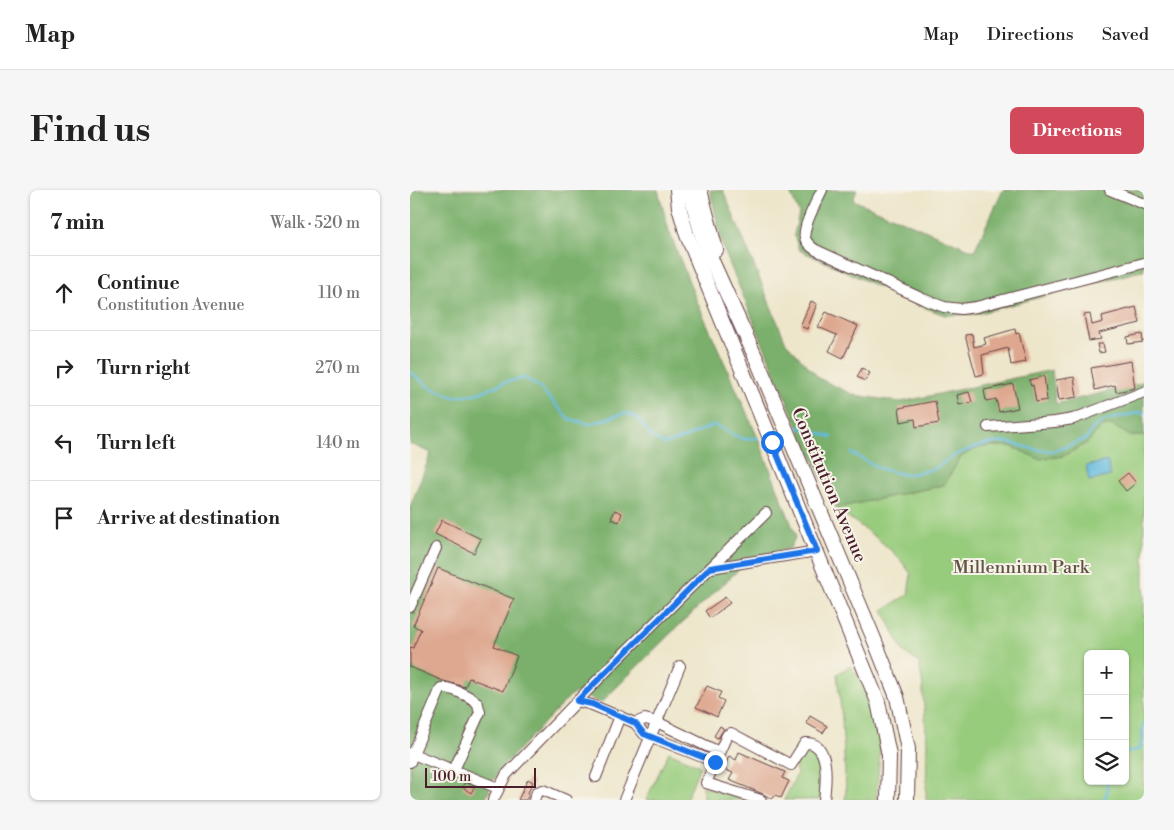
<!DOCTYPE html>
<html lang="en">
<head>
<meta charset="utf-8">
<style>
  :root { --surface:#fff; --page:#f6f6f6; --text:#222; --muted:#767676; --line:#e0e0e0; --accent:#d1495b }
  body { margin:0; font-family:"Libre Bodoni",serif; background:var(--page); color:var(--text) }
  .controls { position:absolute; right:15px; bottom:15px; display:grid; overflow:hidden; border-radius:8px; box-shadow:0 1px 4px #0004 }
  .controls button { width:45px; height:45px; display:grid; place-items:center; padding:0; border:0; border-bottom:1px solid var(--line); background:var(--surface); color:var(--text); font:25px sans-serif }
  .scale { position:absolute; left:15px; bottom:12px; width:111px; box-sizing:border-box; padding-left:5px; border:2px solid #4a1f2b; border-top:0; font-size:14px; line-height:18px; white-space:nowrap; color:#4a1f2b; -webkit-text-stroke:4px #f7f3e8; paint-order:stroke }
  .stop { position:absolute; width:15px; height:15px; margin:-11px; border:4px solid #1a73e8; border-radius:50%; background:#fff }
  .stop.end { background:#1a73e8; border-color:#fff; box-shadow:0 1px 5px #0008 }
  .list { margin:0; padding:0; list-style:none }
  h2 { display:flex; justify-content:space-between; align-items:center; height:65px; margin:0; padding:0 20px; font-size:21px }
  h2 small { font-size:16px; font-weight:400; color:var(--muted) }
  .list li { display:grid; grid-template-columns:32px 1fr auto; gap:15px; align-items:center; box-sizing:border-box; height:75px; padding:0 20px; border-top:1px solid var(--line) }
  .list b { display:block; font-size:19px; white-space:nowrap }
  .list p { margin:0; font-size:16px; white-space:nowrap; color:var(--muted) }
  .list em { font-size:16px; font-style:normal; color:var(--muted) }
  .icon { flex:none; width:28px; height:28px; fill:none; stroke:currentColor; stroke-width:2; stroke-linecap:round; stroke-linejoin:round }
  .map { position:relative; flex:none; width:734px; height:610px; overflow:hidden; border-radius:8px }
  header { display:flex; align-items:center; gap:30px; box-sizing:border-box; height:70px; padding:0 25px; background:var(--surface); border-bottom:1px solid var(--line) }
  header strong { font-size:24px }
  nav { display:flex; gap:28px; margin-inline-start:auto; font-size:18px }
  .intro { display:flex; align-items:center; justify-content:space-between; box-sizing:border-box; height:120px; padding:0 30px }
  h1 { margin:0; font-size:35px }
  .button { padding:12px 22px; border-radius:8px; background:var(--accent); color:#fff; font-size:18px; font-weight:700 }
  main { display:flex; gap:30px; padding:0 30px }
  aside { flex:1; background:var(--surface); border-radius:8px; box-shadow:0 1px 4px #0004 }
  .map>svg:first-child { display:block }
</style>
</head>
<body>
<header>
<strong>Map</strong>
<nav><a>Map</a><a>Directions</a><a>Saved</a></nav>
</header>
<div class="intro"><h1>Find us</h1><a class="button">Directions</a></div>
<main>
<aside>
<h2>7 min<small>Walk · 520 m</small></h2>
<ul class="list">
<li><svg class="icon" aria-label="ahead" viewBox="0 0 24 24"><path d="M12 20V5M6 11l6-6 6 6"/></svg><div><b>Continue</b><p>Constitution Avenue</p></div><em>110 m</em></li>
<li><svg class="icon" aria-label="right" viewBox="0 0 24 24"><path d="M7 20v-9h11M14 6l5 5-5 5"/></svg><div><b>Turn right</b></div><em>270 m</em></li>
<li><svg class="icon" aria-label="left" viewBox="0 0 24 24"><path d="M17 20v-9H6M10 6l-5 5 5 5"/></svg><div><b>Turn left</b></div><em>140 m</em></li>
<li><svg class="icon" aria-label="arrive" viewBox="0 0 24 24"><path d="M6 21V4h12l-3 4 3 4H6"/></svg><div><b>Arrive at destination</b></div></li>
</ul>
</aside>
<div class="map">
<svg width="734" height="610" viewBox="0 0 734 610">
  <rect width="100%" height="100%" fill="#f7f3e8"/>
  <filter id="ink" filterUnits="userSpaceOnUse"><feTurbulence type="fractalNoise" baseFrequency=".02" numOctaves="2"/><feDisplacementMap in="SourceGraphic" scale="10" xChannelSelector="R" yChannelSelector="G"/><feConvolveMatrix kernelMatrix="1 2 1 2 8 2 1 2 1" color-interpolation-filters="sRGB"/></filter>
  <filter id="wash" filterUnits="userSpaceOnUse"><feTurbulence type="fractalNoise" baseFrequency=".0096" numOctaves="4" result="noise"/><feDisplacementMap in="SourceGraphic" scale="20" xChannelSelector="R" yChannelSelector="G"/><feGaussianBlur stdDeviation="1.12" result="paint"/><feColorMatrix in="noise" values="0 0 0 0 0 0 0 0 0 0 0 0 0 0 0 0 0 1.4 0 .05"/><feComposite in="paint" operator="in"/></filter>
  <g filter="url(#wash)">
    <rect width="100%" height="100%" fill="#ede6ca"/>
    <g fill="#98cc7d" stroke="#717654" fill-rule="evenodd">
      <path d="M702 235 720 246H734V610H516L517 554 512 490 509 473 493 461 473 420 498 405 501 384C483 356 452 338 426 318L534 295 550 268 557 263 568 258 580 256H601L629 269 653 266 677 253 690 237ZM678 464H715V591H678Z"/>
      <polygon points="440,476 458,498 471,549 466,610 435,610 436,601 432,530 427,484"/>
      <polygon points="397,556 408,561 412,575 410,610 374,610 387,584 385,577"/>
      <polygon points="259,562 290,576 276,610 236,610"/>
      <polygon points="293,596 334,610 293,610"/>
    </g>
    <g fill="#7ab06c" stroke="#62684c">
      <polygon points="0,0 248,0 259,41 285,107 348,248 386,346 380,358 340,369 260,444 191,513 167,502 160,506 92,577 84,589 75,610 0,610 0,317 21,263 0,254"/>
      <polygon points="300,0 313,0 376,153 410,189 444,205 491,212 642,180 646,214 728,194 734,191 734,246 720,246 702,235 691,237 677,253 653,266 629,269 601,256 580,256 568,258 557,263 550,268 534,295 426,318 388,237 313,58"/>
      <polygon points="379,0 447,0 443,10 564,61 593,0 734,0 734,80 566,124 535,125 511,116 389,60 384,45 389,23"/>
    </g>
    <polygon fill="#60bade" stroke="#556c84" points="697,271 701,286 679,291 676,276"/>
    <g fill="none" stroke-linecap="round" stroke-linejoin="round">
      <g stroke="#60bade" stroke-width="2.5">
        <path d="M0 182 19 197 44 207 69 203 95 192 115 188 129 197 159 229 180 234 215 223 226 227 241 246 253 254C271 252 287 241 304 235L332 249 348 248"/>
        <polyline points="388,237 422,247"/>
        <polyline points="441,263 471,279 496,285 524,279 547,264 575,254 596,252 628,260 644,261 676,249 683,238 696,230 731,222 734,223"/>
        <polyline points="715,563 730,559 734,533"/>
        <polyline points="694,610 697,602 697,591"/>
      </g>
    </g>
    <g id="blocks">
      <g fill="#dea78f">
        <polygon points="401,111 407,114 397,139 390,136"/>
        <polygon points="726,117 730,133 689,143 691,149 679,151 674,125 680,124 682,135 693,132 692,126"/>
        <polygon points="416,122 448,136 433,168 419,161 427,145 408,137"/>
        <polygon points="605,139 606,144 609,143 616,172 601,175 598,158 572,165 574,184 566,186 555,145 562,144 564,157 576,154 574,148"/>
        <polygon points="732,144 733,152 718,154 717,147"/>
        <polygon points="687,154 693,154 695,162 689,163"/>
        <polygon points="721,171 725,198 706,202 705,195 685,200 681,178"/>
        <polygon points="452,178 460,183 455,191 447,187"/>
        <polygon points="634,186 637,210 626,212 623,195 621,196 619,190"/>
        <polygon points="664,187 667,207 649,210 646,190"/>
        <polygon points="603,194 608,218 589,222 586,209 576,211 574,200"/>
        <polygon points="559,202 562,212 549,215 547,205"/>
        <polygon points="525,211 529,233 506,237 505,229 491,232 489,218"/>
        <polygon points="718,283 726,293 716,301 708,291"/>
        <polygon points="205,320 212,323 209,332 201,329"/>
        <polygon points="32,330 71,349 64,363 25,344"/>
        <polygon points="28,378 104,409 84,456 107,466 93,501 59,488 55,497 33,491 0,477 0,457 3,458 11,439 3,436"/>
        <polygon points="315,407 320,413 300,428 295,421"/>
        <polygon points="297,496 311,502 308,508 314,511 307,527 286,517"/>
        <polygon points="400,526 417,536 413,543 396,533"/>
        <polygon points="310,536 314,539 308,548 304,546"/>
        <polygon points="329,562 375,582 372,588 379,591 371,608 366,605 362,609 353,604 319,590 323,583 314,579 319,566 326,570"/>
        <polygon points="118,589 123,592 118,603 119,604 116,610 108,610"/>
        <polygon points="55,592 65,596 61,603 52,597"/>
      </g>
    </g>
  </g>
  <g filter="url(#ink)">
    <use href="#blocks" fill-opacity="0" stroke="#623d43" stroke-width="1"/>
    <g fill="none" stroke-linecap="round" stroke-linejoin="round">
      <g stroke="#623d43" stroke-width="12">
        <g id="minor">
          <path d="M412 0C407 11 392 37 395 48 397 54 401 57 406 60L513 109 534 117 551 119 566 117 734 73"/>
          <polyline points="700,0 734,14"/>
          <polyline points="578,237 645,232 663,229 734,202"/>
          <polyline points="301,378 407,361"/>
          <polyline points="0,417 26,358"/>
          <polyline points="167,511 182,515 225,533 234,544 305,572"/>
          <polyline points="225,533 235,529 247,532 309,562"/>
          <path d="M0 563 3 564 31 498C38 496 63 507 68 514 68 515 70 522 70 522L44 580"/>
          <polyline points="0,572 3,564 88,598"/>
          <polyline points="186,587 210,526"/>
          <polyline points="83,610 96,585 205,472 356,323"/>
          <polyline points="124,610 127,602 133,600 156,610"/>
          <polyline points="214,610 270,476"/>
          <path d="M351 610 296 593 317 545 321 543 381 575 395 553C421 551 416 593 414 610"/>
        </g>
      </g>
      <g stroke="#623d43" stroke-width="16">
        <g id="major">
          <polyline points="267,0 269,17 277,45 468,512 479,565 478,610"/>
          <polyline points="279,0 292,45 299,64 349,175 464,449 487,507 498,559 497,610"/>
          <polyline points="290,0 306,60"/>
        </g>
      </g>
      <use href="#minor" stroke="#fff" stroke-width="10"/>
      <use href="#major" stroke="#fff" stroke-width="14"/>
    </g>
  </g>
  <g fill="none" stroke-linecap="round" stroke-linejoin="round" filter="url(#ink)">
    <polyline stroke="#1a73e8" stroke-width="6" points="305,572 234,544 225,533 182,514 167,511 300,378 407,361 362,252"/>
  </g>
  <g text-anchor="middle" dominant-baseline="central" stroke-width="4" stroke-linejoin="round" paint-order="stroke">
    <g font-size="18" fill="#4a1f2b" stroke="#f7f3e8">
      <text transform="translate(419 295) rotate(67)">Constitution Avenue</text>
    </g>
    <g font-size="18" fill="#615344" stroke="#f7f3e8">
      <text x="611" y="377">Millennium Park</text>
    </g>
  </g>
</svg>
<div class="controls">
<button>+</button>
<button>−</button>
<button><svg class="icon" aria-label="layers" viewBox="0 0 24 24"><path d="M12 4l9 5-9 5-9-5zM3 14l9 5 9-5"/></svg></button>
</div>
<div class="scale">100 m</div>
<div class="stop" style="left:362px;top:252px"></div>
<div class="stop end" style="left:305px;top:572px"></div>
</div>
</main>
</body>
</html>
